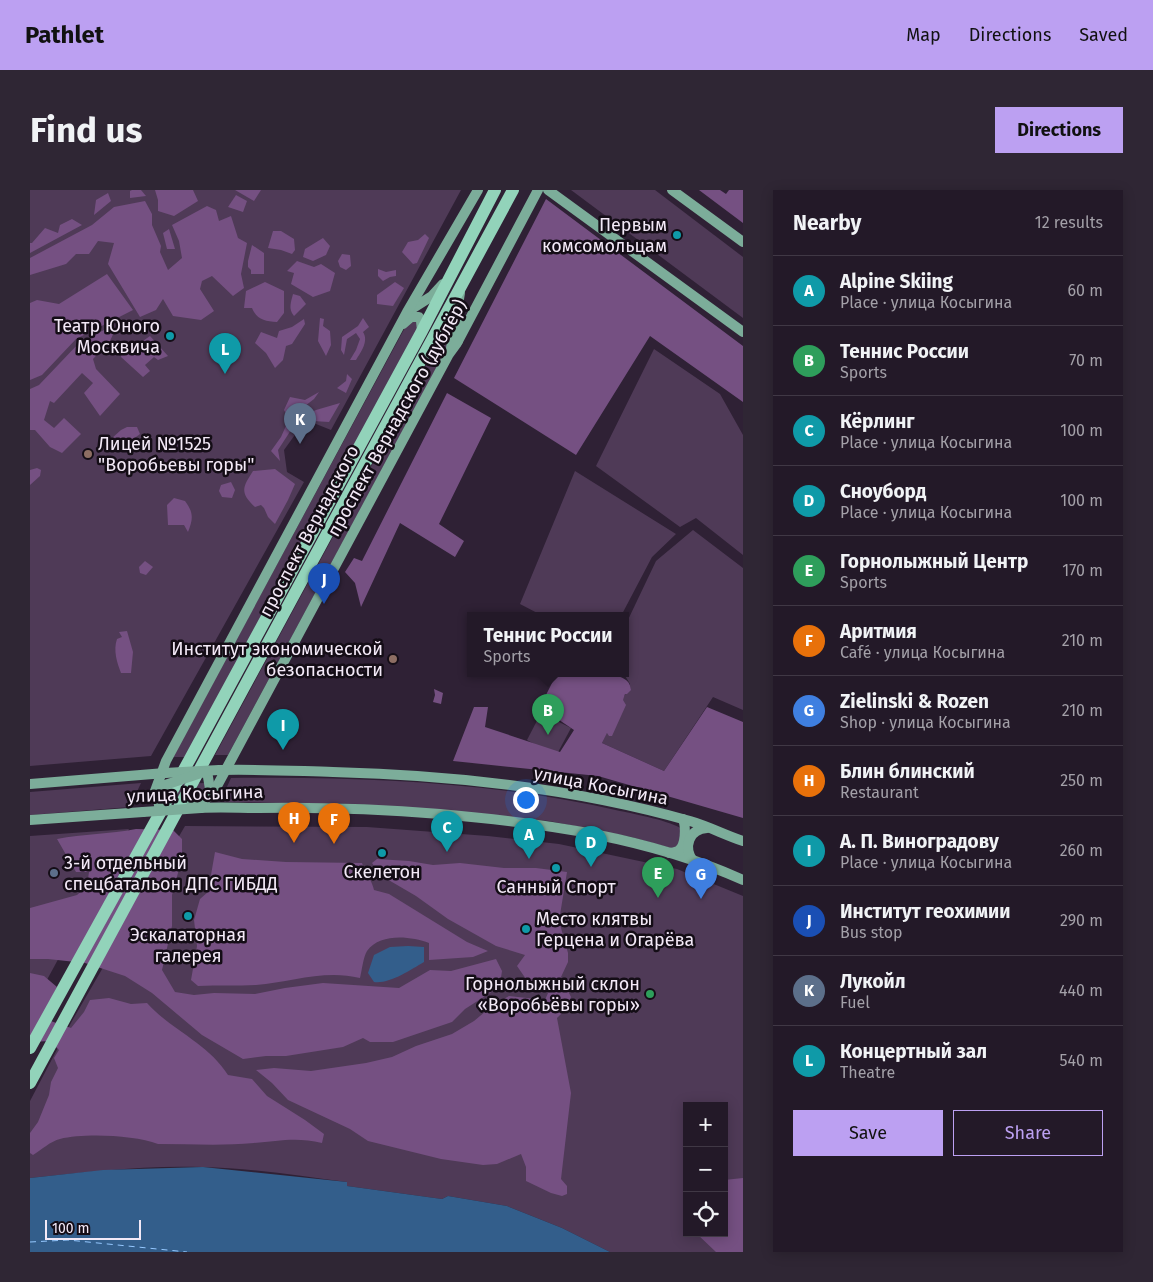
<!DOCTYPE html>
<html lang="en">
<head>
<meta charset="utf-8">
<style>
  :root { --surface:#231928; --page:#2f2634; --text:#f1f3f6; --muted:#a3a0a8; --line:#403845; --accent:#bca0f2 }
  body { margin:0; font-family:"Fira Sans",sans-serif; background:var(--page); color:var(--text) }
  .controls { position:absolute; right:15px; bottom:15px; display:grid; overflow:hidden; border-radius:0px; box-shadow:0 2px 12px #0003 }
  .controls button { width:45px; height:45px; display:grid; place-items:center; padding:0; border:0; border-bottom:1px solid var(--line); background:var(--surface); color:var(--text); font:25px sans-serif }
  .scale { position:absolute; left:15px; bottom:12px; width:96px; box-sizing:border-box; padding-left:5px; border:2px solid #f3e9f7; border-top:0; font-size:14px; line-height:18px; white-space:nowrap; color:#f3e9f7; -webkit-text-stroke:4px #140d16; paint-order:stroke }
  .you { position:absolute; left:495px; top:609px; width:18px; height:18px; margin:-12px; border:4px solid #fff; border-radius:50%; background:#1a73e8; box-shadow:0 0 0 8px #1a73e833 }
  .badge { display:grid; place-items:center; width:32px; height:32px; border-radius:50%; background:var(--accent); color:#fff; font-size:16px; font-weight:700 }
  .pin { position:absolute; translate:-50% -41px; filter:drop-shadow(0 1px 2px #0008) }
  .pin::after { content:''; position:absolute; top:26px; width:18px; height:15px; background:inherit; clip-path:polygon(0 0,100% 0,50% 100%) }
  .popup { position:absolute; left:437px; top:422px; width:162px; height:65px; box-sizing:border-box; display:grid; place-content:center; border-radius:0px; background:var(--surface); filter:drop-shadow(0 1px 4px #0005); font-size:16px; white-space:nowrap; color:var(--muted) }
  .popup b { font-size:19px; color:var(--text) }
  .popup::after { content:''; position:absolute; left:50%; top:100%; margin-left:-10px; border:10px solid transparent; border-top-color:var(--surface) }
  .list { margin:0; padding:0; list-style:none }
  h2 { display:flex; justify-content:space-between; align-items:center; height:65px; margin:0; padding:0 20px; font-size:21px }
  h2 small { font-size:16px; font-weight:400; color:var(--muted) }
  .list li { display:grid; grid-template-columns:32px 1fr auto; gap:15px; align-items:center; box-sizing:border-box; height:70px; padding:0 20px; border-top:1px solid var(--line) }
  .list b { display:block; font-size:19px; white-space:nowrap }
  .list p { margin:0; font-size:16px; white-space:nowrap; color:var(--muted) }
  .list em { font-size:16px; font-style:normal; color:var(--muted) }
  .actions { display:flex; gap:10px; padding:15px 20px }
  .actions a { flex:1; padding:11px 0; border:1px solid var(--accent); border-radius:0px; text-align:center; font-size:18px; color:var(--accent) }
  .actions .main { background:var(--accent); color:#111 }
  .icon { flex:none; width:28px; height:28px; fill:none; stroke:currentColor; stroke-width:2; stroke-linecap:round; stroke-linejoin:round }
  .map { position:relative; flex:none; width:713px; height:1062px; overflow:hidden; border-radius:0px }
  header { display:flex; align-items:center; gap:30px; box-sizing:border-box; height:70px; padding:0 25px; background:var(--accent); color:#111 }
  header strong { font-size:24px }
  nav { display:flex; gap:28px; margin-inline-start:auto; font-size:18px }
  .intro { display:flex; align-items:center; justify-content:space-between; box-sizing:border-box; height:120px; padding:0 30px }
  h1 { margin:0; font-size:35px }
  .button { padding:12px 22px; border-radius:0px; background:var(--accent); color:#111; font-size:18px; font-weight:700 }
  main { display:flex; gap:30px; padding:0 30px }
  aside { flex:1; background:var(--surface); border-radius:0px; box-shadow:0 2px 12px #0003 }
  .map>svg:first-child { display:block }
</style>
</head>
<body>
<header>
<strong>Pathlet</strong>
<nav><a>Map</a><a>Directions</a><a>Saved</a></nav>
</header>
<div class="intro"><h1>Find us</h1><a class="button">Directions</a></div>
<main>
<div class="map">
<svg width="713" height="1062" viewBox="0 0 713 1062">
  <rect width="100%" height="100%" fill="#2f2135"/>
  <g fill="#4f3a57" fill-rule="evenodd">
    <polygon points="0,0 431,0 301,240 286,234 267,242 254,260 257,282 274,292 121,566 0,576"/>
    <polygon points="541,0 625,0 713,67 713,128"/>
    <polygon points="384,130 390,136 156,567 143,567 378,132"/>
    <polygon points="411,147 418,149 417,158 198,565 185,565"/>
    <polygon points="624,159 690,204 713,245 713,365 666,328 650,337 566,276"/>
    <polygon points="545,281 646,344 622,367 591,426 513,426 490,414"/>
    <polygon points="663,340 713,378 713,520 683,507 634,581 572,553 600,494 594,484 596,484 596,434 626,371"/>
    <polygon points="511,523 541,538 526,566 497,550"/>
    <path d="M201 588C327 586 468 592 590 621 605 624 641 631 652 639L648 660 601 647 519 631 328 614 196 612 191 610Z"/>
    <polygon points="111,593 100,617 0,625 0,602"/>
    <path d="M175 593 177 598C168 611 149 609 134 610L130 603 142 594Z"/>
    <path d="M155 636 337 637 458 646 529 654 647 679 713 706V1062H580L532 1038 477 1016 418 1006 412 1009 317 996V992C269 986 221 978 172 977 115 975 57 982 0 988V911L42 831ZM657 916H694V1043H657Z"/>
    <polygon points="99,639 0,821 0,646"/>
  </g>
  <g fill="#755082">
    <polygon points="102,0 111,0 116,6 100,8 100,1"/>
    <polygon points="125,0 163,0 168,11 144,26 128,21 128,10"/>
    <polygon points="205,0 231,0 224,11"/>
    <polygon points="669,0 690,0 696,4 699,0 713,0 713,33"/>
    <polygon points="78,3 81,11 64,25 66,10"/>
    <polygon points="206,5 217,11 213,22 198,17"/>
    <polygon points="516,9 713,156 713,212 620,146 546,265 424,188"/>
    <polygon points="115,11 122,24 122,35 131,56 130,62 138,80 152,68 149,51 142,35 177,16 186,20 189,31 201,26 208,48 217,53 211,84 214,98 203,106 182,86 172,91 170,99 184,121 171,130 143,126 133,109 126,120 110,127 78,74 84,53 68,51 59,64 46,64 36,74 0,85 0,68 62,35 84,17"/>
    <polygon points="42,29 52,35 0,63 0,53 2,53 15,38 28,43 30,35"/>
    <polygon points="139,39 145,59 137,59 133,43"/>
    <polygon points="243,41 251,41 264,49 265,60 262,64 251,60 238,58"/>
    <polygon points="395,44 399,48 387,73 383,74 372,62 378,52 388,50"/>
    <polygon points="293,48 300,56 296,65 283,71 273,67 275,59"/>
    <polygon points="222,55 234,63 234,84 221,84 221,80 218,77 218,71"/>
    <polygon points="312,64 320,65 321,76 316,80 310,77 308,71"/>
    <polygon points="267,71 284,77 291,74 305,83 300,101 283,107 261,94 264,83 257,81"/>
    <polygon points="348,79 356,82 366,80 366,86 360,87 353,91 348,86"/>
    <polygon points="77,84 103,120 46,149 12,185 0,190 0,113 7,110 29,114"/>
    <path d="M235 92 254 101V123L247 132C235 131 227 130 222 118H214L216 101Z"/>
    <polygon points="365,92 374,98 363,116 347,114 347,105"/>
    <path d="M263 104 270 106 276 114 264 126C258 119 261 112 263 104Z"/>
    <polygon points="290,128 294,129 293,136 300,141 301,155 296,166 288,151"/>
    <path d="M333 128 339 137 333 142C339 151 331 162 326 170H320L326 160 330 149 326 143 317 149 314 165 311 160 312 147 328 136Z"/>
    <polygon points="274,129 275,134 262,154 256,156 253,170 245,178 236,163 225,153 231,142 247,148 249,141 262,137"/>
    <polygon points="76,139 85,140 80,151 63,169 66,179 90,204 70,226 54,203 63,193 52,183 24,213 20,211 14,230 24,238 34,228 51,244 32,263 20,257 5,240 0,240 0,199 9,195 50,152"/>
    <polygon points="120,146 138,166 128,170 124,167 115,175 120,181 113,187 91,167 92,157 103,158"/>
    <polygon points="317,184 322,189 316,203 307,198 316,191"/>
    <polygon points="289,202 284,209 266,223 269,228 286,220 310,213 299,232 283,231 263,237 248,260 250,271 241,261 251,247 259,229 254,220 260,207 275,210"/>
    <polygon points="417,203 461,228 409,334 434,351 425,367 370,333 331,417 325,393 315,382 324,368 332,371"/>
    <polygon points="97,237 107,237 110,244 94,256 85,258 80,253 81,249 91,240"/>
    <polygon points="7,278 11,280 10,286 0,295 0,280"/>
    <path d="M245 279 265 294 258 310 245 334 238 327 234 318 231 315 225 317C209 302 213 297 223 281Z"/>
    <polygon points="201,292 205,300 202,308 192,307 189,301 191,295"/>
    <path d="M144 308 155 311C164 323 163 329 158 342L154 335H138L137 315Z"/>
    <polygon points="115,371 123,377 116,385 110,383 109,377"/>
    <path d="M97 441 103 462 101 483H91C87 473 83 460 87 449L92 447 89 442Z"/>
    <path d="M521 484C541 484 581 479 596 490 600 493 600 496 601 500L597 504H595L593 510 596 515 582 546H579L577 543 572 553 634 581 677 517 713 532V628L568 586 423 571 444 517H458L455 537 530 562 544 540 510 517 524 489Z"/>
    <polygon points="404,499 413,503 411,514 403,512 405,505"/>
    <path d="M106 639 143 640 152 649V668L142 705V736L132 780 145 802 164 805 184 803 225 804 255 798 293 793 369 798 400 780 421 781 466 769 472 781 470 794 460 803 435 819 422 832 363 852H340L333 848 313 857 256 866H236L213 869 172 845 122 803 95 786 55 773 18 769H0V718L47 705 57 696 59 682H46L27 649C53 644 80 644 106 639Z"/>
    <path d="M185 662 212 669 256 672 332 673C335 683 342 690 344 700L359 704 437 752 458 761 443 767 399 770V753C380 746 350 743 337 761 333 768 332 780 330 788 295 779 261 792 226 795 207 796 188 795 168 796L161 790 167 756 164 730 170 709 178 702Z"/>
    <polygon points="347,669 379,671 403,675 430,673 474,678 506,678 537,682 529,731 538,763 538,772 531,787 541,807 536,819 527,828 541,903 531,989 537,996 537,1004 532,1006 521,1003 496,991 496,977 491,964 467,974 453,975 411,969 338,951 320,939 258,910 242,893 226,880 244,878 281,881 336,873 362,867 386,856 422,844 444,831 462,816 479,806 515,810 521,796 512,790 496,789 487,776 495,765 466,756 418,729 386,706 350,685 342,673"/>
    <path d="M0 783 14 786 27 797 12 828 41 838 54 822 60 810 79 808 101 814 117 813C141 840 178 853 198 885L222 889 237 906 275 930 294 944 292 953C267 947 249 951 224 953 192 956 160 954 128 954 104 945 54 943 30 949 21 951 11 960 3 965L0 963V943L8 932 19 905 21 892 28 878 24 868 29 860 20 851 0 852Z"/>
    <polygon points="713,988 713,1062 686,1062 666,1043 694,1043 694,990"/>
  </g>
  <g fill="#335e8b">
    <path d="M378 756 394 757V772C380 780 360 794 344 792L338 783 344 765 360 757Z"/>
    <polygon points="173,977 317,992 317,996 412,1009 418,1006 477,1016 532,1038 580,1062 0,1062 0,988 73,980"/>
  </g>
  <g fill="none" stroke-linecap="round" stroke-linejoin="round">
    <polyline stroke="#95c8ff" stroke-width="1" stroke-dasharray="6 5" stroke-linecap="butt" points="0,1052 38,1050 157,1062"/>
    <g stroke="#7cad9a" stroke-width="10">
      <polyline points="518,0 713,142"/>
      <polyline points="642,0 713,52"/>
      <polyline points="380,120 402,106 413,94"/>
      <polyline points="373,134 381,127 389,127 391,131 392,141"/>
      <path d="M402 150C408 146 412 142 419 144L422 152 421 158"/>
      <polyline points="428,151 428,115 430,103"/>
      <path d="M190 580C228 579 265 581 303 582 424 585 544 598 660 631 678 636 695 645 713 651"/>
      <polyline points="0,594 135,583"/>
      <polyline points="125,601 136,571 377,122 448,0"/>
      <polyline points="176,609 186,598 419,164 427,153 508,0"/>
      <path d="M171 618C190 617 209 618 228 618 289 617 349 619 410 624 513 633 618 647 713 690"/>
      <polyline points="0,630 113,622"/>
      <path d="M639 663C641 663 646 662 648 661 656 656 656 637 653 629"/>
      <path d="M663 671C653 657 659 639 677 638"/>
    </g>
    <g stroke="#92d3ba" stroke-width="12">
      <polyline points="0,858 161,567 392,141 465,0"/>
      <polyline points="0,893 483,0"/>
    </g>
    <g stroke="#7cad9a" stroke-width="10">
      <polyline points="177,581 180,599"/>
      <polyline points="135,583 189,580"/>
      <polyline points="160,617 176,609"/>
      <polyline points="130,621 127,604 132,596 177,581"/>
      <polyline points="113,622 171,618"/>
    </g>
  </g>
  <g fill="#0f9aa8" stroke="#140d16" stroke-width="2">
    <circle cx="647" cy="45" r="5"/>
    <circle cx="140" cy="146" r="5"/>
    <circle cx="352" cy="663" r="5"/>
    <circle cx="526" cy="678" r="5"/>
    <circle cx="158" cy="726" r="5"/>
    <circle cx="496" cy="739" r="5"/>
  </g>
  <g fill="#8d6e63" stroke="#140d16" stroke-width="2">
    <circle cx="58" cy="264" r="5"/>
    <circle cx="363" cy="469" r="5"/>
  </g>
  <circle fill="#5c6f8a" stroke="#140d16" stroke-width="2" cx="24" cy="683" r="5"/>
  <circle fill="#2e9e5b" stroke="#140d16" stroke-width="2" cx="620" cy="804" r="5"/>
  <g text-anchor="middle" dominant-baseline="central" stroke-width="5" stroke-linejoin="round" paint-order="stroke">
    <g font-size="18" fill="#f3e9f7" stroke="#140d16" text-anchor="end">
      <text x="637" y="35">Первым<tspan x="637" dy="21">комсомольцам</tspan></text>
      <text x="130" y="136">Театр Юного<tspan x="130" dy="21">Москвича</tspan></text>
      <text x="68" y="254" text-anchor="start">Лицей №1525<tspan x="68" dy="21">"Воробьевы горы"</tspan></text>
      <text x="353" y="459">Институт экономической<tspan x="353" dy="21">безопасности</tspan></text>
      <text x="34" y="673" text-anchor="start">3-й отдельный<tspan x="34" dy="21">спецбатальон ДПС ГИБДД</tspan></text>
      <text x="352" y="682" text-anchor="middle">Скелетон</text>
      <text x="526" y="697" text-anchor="middle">Санный Спорт</text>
      <text x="506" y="729" text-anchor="start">Место клятвы<tspan x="506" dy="21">Герцена и Огарёва</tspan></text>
      <text x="158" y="745" text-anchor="middle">Эскалаторная<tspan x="158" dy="21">галерея</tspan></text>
      <text x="610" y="794">Горнолыжный склон<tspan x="610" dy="21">«Воробьёвы горы»</tspan></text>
    </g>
    <g font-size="18" fill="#f3e9f7" stroke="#140d16">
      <text transform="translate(367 228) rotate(-61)">проспект Вернадского (дублёр)</text>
      <text transform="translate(279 341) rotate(-62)">проспект Вернадского</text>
      <text transform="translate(571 596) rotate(11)">улица Косыгина</text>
      <text transform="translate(165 604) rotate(-2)">улица Косыгина</text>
    </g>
  </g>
</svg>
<div class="controls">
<button>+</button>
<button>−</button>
<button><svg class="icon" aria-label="locate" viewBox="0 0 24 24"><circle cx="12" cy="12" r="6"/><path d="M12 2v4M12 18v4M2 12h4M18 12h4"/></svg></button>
</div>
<div class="scale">100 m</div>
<div class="you"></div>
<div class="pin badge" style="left:499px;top:669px;background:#0f9aa8">A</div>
<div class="pin badge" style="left:518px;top:545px;background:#2e9e5b">B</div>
<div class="popup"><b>Теннис России</b>Sports</div>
<div class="pin badge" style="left:417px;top:662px;background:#0f9aa8">C</div>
<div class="pin badge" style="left:561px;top:677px;background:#0f9aa8">D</div>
<div class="pin badge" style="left:628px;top:708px;background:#2e9e5b">E</div>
<div class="pin badge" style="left:304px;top:654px;background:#e8710a">F</div>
<div class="pin badge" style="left:671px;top:709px;background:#3f7fe0">G</div>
<div class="pin badge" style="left:264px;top:653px;background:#e8710a">H</div>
<div class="pin badge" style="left:253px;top:560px;background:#0f9aa8">I</div>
<div class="pin badge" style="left:294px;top:414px;background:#1a4fb4">J</div>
<div class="pin badge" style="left:270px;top:254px;background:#5c6f8a">K</div>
<div class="pin badge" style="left:195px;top:184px;background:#0f9aa8">L</div>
</div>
<aside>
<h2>Nearby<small>12 results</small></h2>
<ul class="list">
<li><span class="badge" style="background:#0f9aa8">A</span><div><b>Alpine Skiing</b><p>Place · улица Косыгина</p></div><em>60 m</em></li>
<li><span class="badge" style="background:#2e9e5b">B</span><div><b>Теннис России</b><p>Sports</p></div><em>70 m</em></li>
<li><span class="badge" style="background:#0f9aa8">C</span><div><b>Кёрлинг</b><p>Place · улица Косыгина</p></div><em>100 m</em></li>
<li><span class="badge" style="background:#0f9aa8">D</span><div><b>Сноуборд</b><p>Place · улица Косыгина</p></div><em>100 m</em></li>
<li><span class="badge" style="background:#2e9e5b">E</span><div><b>Горнолыжный Центр</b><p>Sports</p></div><em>170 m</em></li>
<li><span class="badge" style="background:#e8710a">F</span><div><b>Аритмия</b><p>Café · улица Косыгина</p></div><em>210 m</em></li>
<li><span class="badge" style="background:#3f7fe0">G</span><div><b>Zielinski &amp; Rozen</b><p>Shop · улица Косыгина</p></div><em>210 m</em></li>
<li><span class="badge" style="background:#e8710a">H</span><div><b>Блин блинский</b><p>Restaurant</p></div><em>250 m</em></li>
<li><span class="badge" style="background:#0f9aa8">I</span><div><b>А. П. Виноградову</b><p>Place · улица Косыгина</p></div><em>260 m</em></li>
<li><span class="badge" style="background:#1a4fb4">J</span><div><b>Институт геохимии</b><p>Bus stop</p></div><em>290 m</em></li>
<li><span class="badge" style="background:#5c6f8a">K</span><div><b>Лукойл</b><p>Fuel</p></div><em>440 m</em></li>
<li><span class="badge" style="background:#0f9aa8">L</span><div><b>Концертный зал</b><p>Theatre</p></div><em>540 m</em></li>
</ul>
<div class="actions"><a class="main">Save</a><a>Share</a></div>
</aside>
</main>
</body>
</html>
